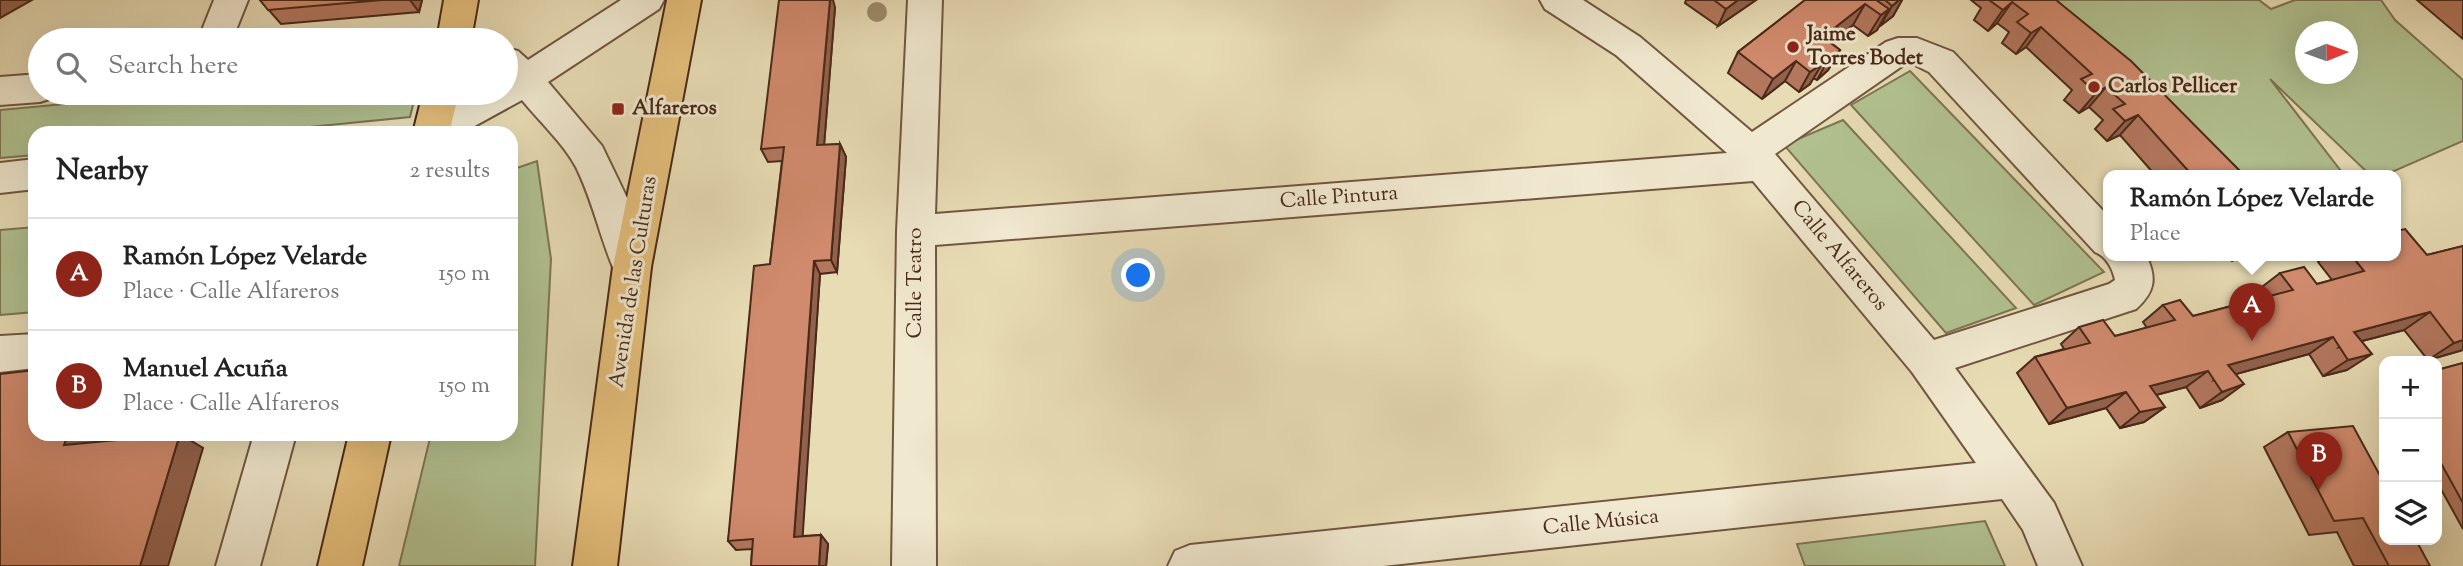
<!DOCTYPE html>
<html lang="en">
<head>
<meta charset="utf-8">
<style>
  :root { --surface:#fff; --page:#f2f2f2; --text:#222; --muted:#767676; --line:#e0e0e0; --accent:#8f2418 }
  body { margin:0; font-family:"Sorts Mill Goudy",serif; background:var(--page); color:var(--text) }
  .controls { position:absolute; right:21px; bottom:21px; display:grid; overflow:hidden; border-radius:14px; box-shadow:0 7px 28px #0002 }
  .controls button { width:63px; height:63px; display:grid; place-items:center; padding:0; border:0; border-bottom:2px solid var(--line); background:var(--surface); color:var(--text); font:35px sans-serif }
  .compass { position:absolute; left:2295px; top:21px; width:63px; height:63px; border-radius:50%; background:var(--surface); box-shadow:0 7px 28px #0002; rotate:89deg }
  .you { position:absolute; left:1139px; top:276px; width:24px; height:24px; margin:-18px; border:5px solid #fff; border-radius:50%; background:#1a73e8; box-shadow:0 0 0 10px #1a73e833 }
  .badge { display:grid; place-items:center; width:46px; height:46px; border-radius:50%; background:var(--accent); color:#fff; font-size:23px; font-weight:700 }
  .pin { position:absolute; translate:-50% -58px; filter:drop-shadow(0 2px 4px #0008) }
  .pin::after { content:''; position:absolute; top:37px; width:24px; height:21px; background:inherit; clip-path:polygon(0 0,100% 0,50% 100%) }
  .popup { position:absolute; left:2103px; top:170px; width:298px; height:91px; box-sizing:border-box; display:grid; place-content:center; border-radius:14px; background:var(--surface); filter:drop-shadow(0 2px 5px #0005); font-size:23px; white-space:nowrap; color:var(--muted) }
  .popup b { font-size:26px; color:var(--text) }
  .popup::after { content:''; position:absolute; left:50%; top:100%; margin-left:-14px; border:14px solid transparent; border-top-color:var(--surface) }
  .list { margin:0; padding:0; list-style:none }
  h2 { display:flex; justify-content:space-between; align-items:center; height:91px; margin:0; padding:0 28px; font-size:30px }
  h2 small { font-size:23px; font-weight:400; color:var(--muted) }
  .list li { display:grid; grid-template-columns:46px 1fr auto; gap:21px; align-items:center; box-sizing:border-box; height:112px; padding:0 28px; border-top:2px solid var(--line) }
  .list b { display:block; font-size:26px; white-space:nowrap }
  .list p { margin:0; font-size:23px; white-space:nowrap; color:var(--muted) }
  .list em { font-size:23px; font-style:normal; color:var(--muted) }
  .icon { flex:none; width:38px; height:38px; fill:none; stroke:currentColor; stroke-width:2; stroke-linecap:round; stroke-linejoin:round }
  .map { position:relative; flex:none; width:2463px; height:566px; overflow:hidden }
  .search { position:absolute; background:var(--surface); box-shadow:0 7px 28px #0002; left:28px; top:28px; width:490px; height:77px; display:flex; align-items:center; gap:18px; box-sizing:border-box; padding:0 24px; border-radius:38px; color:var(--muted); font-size:26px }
  .panel { position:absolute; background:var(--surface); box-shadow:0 7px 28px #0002; left:28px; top:126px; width:490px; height:315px; border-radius:21px }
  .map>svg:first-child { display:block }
</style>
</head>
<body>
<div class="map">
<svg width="2463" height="566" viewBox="0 0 2463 566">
  <rect width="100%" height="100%" fill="#e8dcb5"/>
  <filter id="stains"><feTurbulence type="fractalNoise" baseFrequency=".00286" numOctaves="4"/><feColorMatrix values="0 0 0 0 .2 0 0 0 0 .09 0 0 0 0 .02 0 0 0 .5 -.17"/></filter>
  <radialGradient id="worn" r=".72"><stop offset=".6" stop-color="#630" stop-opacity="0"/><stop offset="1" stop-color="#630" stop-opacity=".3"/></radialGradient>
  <g fill="#b2c291" stroke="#7e7654" stroke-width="2" fill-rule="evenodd">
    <path d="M2039 0H2259L2271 9 2295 0H2381L2395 20 2463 80V141L2385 175H2370L2270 79 2344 175H2222ZM2306 32H2348V74H2306Z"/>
    <polygon points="1910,71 2104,272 2034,305 1851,105"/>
    <polygon points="183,93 416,93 410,117 249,133 35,133 35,155 0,158 0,110"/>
    <polygon points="1843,120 2016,308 1946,333 1784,145"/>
    <polygon points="537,161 551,259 535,566 399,566 431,434 511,434 511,170"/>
    <polygon points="35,227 35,312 0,315 0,230"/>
    <polygon points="1985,521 2005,566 1805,566 1797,544"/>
  </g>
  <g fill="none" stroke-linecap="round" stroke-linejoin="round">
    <g stroke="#72563f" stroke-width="4">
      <g id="minor">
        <polygon points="214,0 248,0 232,40 198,40"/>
        <path d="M621 0H664L659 9 548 82 602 146 628 200 651 267 646 279 632 283 618 279C601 243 594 203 576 167 563 143 539 121 522 100L462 133H413L418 123 475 93H506V48L518 51 528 60Z"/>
        <path d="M908 0H942L935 214 1727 153 1616 55 1545 9 1540 0H1583L1640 37 1752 132 1886 42 1898 38H1917L1953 52 2108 216V255H2146C2157 278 2155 292 2136 309L1955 368 2054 503 2082 566H2038L2023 530 2002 499 1383 566H1168L1175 551 1190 545 1976 463 1912 372 1753 181 935 245 936 566H892L897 231ZM1905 64H1913L1929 72 2095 252C2106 256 2113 269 2115 280L2109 284 1934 340 1775 154Z"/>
        <polygon points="40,74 40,93 55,93 52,98 40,102 0,105 0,77"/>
        <polygon points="35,159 35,189 0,193 0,163"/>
        <polygon points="35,334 35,368 0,372 0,336"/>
        <polygon points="254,434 296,434 260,566 216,566"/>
      </g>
    </g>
    <g stroke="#4a2918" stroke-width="4">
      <g id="major">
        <polygon points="444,0 478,0 471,40 437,40"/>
        <polygon points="667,0 701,0 651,267 617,566 573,566 613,267"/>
        <polygon points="423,93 459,93 449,133 413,133"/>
        <polygon points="349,434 391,434 362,566 318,566"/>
      </g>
    </g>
    <use href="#minor" fill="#f0e8cf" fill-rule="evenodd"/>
    <use href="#major" fill="#e4be7a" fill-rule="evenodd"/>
  </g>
  <circle fill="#9d8b6c" cx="877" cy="12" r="10"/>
  <g fill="#b3775e" stroke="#4a2918" stroke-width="2">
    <polygon points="260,0 422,0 419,12 281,24"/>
    <polygon points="1686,0 1756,0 1718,26 1685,3"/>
    <polygon points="1805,0 1902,0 1893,16 1880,26 1879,26 1877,30 1868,36 1853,25 1831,43 1840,50 1828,70 1817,80 1813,78 1810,84 1799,92 1785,81 1762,99 1728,73 1738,52"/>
    <polygon points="1971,0 2056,0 2244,175 2155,175 2120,135 2107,141 2095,129 2103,120 2089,107 2079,113 2064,100 2072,90 2026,47 2016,54 2002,43 2009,32 1997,23 1988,31 1974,20 1981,8"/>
    <polygon points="2417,0 2463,0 2463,39"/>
    <polygon points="835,7 824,145 840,144 846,157 837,272 820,274 802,536 821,535 828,544 826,566 751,566 752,549 736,550 728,541 770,264 782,161 768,162 761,149"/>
    <polygon points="2463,246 2463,350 2428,360 2404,330 2362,341 2347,370 2323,376 2309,354 2236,374 2222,400 2200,408 2186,387 2156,395 2165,407 2144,422 2120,428 2106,408 2049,424 2017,373 2035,357 2064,349 2061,344 2079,327 2115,336 2147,328 2143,322 2163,305 2193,316 2263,298 2258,290 2280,273 2317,284 2332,280 2318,262 2327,255 2427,255"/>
    <polygon points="2227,255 2243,255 2232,261"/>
    <polygon points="2463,363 2463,529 2437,482 2437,370"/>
    <polygon points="2288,432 2430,566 2354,566 2337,532 2309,535 2264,447"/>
  </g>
  <g fill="#92614c" stroke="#4a2918" stroke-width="2">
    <polygon points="0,0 32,0 0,18"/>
    <polygon points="410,0 422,0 419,12"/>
    <polygon points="830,0 833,0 835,7 823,159 817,145"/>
    <polygon points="1738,0 1756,0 1718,26 1726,9"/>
    <polygon points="1899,0 1902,0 1893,16 1880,26 1892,6"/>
    <polygon points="2012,2 1997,23 1988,31 2003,10"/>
    <polygon points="1865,4 1853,25 1818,53 1823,37"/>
    <polygon points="1889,9 1877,30 1868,36 1881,15"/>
    <polygon points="2041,27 2026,47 2016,54 2031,33"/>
    <polygon points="1840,50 1828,70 1817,80 1828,60"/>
    <polygon points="1796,61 1785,81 1762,99 1773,79"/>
    <polygon points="1822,64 1810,84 1799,92 1810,72"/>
    <polygon points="2106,87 2089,107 2079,113 2096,93"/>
    <polygon points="2138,115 2120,135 2107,141 2125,121"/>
    <polygon points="840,144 846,157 837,272 831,260"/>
    <polygon points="814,261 820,274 802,546 794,537"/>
    <polygon points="2430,312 2404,330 2339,347 2354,332"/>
    <polygon points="2333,337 2309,354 2214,380 2228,365"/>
    <polygon points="2463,340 2463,350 2428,360 2454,343"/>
    <polygon points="2372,354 2347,370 2323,376 2348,360"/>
    <polygon points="2208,371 2186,387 2133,401 2150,386"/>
    <polygon points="2244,384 2222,400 2200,408 2222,392"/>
    <polygon points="2126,392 2106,408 2049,424 2067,408"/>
    <polygon points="2165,407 2144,422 2120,428 2140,412"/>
    <polygon points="68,434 98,434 90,459 64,445"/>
    <polygon points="180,434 203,448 168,566 140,566"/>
    <polygon points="821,535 828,544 826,566 819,566"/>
  </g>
  <g fill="#d08a6d" stroke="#4a2918" stroke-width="2">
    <polygon points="260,0 382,0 268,10"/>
    <polygon points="779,0 830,0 817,145 840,144 831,260 814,261 794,537 821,535 819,566 751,566 753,539 728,541 754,266 770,264 784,147 761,149"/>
    <polygon points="1714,0 1738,0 1726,9"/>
    <polygon points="1805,0 1876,0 1889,9 1881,15 1865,4 1823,37 1840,50 1828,60 1812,49 1807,53 1822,64 1810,72 1796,61 1773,79 1738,52"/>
    <polygon points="1885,0 1899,0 1892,6"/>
    <polygon points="1989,0 2056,0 2131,61 2244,175 2192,175 2138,115 2125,121 2113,109 2125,104 2106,87 2096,93 2081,79 2092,74 2041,27 2031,33 2017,22 2028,14 2012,2 2003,10"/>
    <polygon points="2405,229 2427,255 2463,246 2463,340 2454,343 2430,312 2354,332 2372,354 2348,360 2333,337 2228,365 2244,384 2222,392 2208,371 2150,386 2165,407 2140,412 2126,392 2067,408 2035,357 2090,343 2079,327 2103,320 2115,336 2175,320 2163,305 2180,300 2193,316 2293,290 2280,273 2304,267 2317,284 2364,271 2351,255 2396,255 2396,231"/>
    <polygon points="2463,363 2463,503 2437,456 2437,370"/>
    <polygon points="35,370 35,434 68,434 64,445 180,434 140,566 0,566 0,374"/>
    <polygon points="2353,426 2384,483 2384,540 2416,540 2430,566 2389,566 2363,518 2334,521 2288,432"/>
  </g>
  <g fill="#8f2418" stroke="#f0e8cf" stroke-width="2.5">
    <circle cx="1793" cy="47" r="7"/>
    <circle cx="2094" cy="87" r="7"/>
    <rect x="611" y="102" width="14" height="14" rx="3.5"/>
  </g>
  <g text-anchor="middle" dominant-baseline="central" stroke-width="6" stroke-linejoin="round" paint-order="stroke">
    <g font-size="21" font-weight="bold" fill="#4a2918" stroke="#f0e8cf" text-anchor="start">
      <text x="1807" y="35">Jaime<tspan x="1807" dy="24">Torres Bodet</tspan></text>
      <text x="2108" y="87">Carlos Pellicer</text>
      <text x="632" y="109">Alfareros</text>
    </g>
    <g font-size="21" fill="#4a2918" stroke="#f0e8cf">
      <text transform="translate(1339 198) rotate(-4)">Calle Pintura</text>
      <text transform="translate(1839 256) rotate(50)">Calle Alfareros</text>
      <text transform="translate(634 282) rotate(-81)">Avenida de las Culturas</text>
      <text transform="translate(916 283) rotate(-90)">Calle Teatro</text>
      <text transform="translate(1601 523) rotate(-6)">Calle Música</text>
    </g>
  </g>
  <rect width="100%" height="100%" filter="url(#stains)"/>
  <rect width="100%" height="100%" fill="url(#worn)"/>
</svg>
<div class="controls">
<button>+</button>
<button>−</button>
<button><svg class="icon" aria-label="layers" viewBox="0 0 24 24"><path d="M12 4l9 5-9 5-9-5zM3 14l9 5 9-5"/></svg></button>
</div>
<svg class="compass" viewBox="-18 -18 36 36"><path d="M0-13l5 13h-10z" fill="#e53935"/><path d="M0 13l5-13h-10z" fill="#767676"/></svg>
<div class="you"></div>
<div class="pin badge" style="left:2252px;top:341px">A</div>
<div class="popup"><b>Ramón López Velarde</b>Place</div>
<div class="pin badge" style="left:2319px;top:490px">B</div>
<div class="search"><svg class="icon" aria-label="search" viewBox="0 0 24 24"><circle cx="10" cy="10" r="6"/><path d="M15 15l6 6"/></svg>Search here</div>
<section class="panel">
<h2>Nearby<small>2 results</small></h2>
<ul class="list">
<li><span class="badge">A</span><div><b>Ramón López Velarde</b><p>Place · Calle Alfareros</p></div><em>150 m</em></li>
<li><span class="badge">B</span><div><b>Manuel Acuña</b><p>Place · Calle Alfareros</p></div><em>150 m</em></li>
</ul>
</section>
</div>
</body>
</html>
